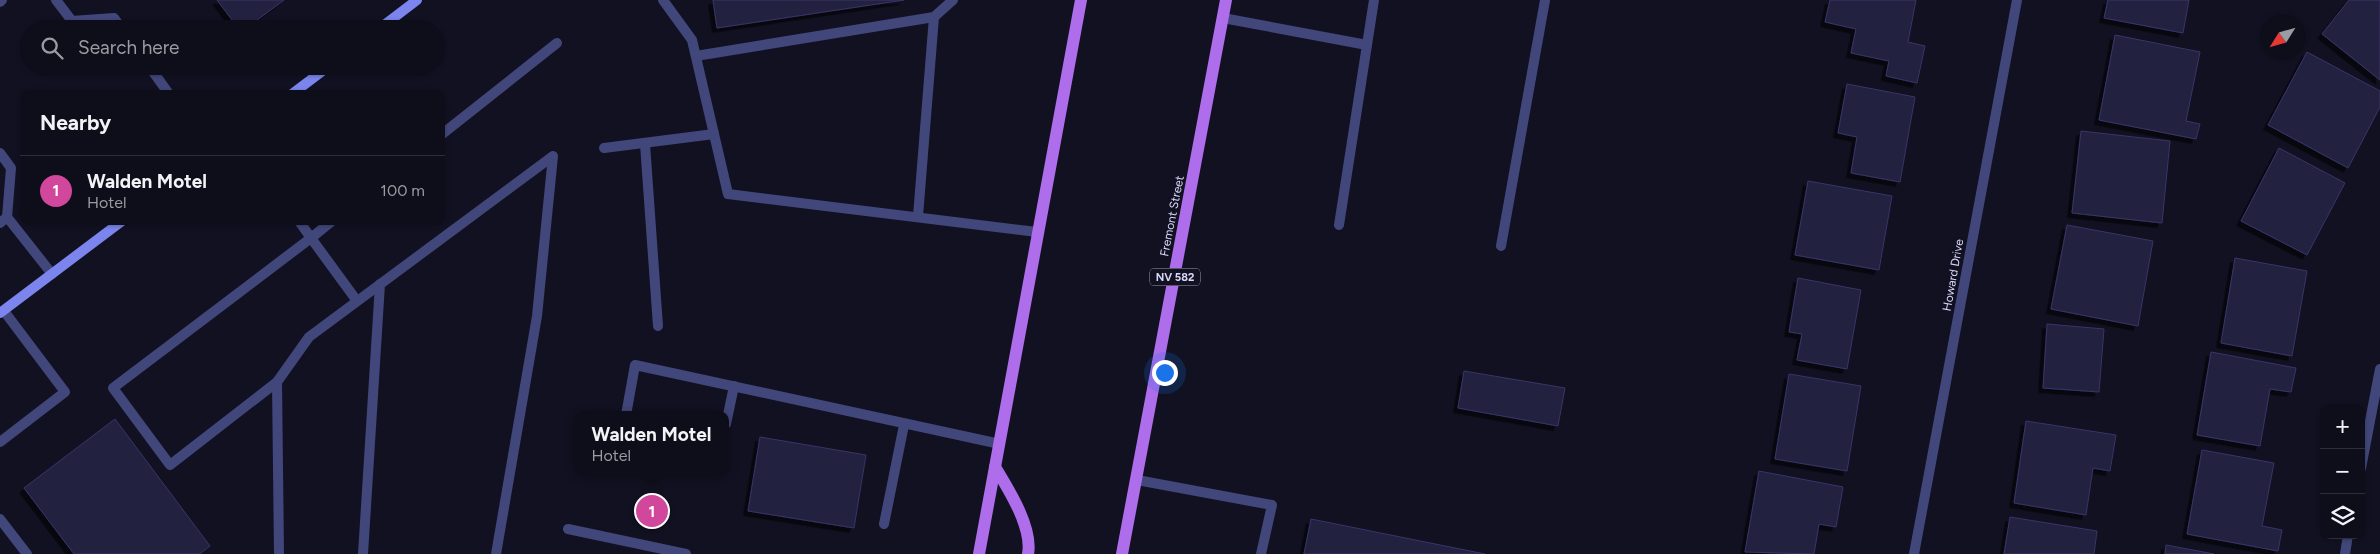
<!DOCTYPE html>
<html lang="en">
<head>
<meta charset="utf-8">
<style>
  :root { --surface:#0e0d1a; --page:#171623; --text:#f1f3f6; --muted:#9b9ca2; --line:#2e2d39; --accent:#ea580c }
  body { margin:0; font-family:Figtree,sans-serif; background:var(--page); color:var(--text) }
  .controls { position:absolute; right:15px; bottom:15px; display:grid; overflow:hidden; border-radius:10px; box-shadow:0 1px 4px #0004 }
  .controls button { width:45px; height:45px; display:grid; place-items:center; padding:0; border:0; border-bottom:1px solid var(--line); background:var(--surface); color:var(--text); font:25px sans-serif }
  .compass { position:absolute; left:2260px; top:15px; width:45px; height:45px; border-radius:50%; background:var(--surface); box-shadow:0 1px 4px #0004; rotate:233deg }
  .you { position:absolute; left:1164px; top:372px; width:18px; height:18px; margin:-12px; border:4px solid #fff; border-radius:50%; background:#1a73e8; box-shadow:0 0 0 8px #1a73e833 }
  .badge { display:grid; place-items:center; width:32px; height:32px; border-radius:50%; background:var(--accent); color:#fff; font-size:16px; font-weight:700 }
  .pin { position:absolute; translate:-50% -50%; border:2px solid #fff; box-shadow:0 1px 5px #0006 }
  .popup { position:absolute; left:574px; top:411px; width:155px; height:65px; box-sizing:border-box; display:grid; place-content:center; border-radius:10px; background:var(--surface); filter:drop-shadow(0 1px 4px #0005); font-size:16px; white-space:nowrap; color:var(--muted) }
  .popup b { font-size:19px; color:var(--text) }
  .popup::after { content:''; position:absolute; left:50%; top:100%; margin-left:-10px; border:10px solid transparent; border-top-color:var(--surface) }
  .list { margin:0; padding:0; list-style:none }
  h2 { display:flex; justify-content:space-between; align-items:center; height:65px; margin:0; padding:0 20px; font-size:21px }
  h2 small { font-size:16px; font-weight:400; color:var(--muted) }
  .list li { display:grid; grid-template-columns:32px 1fr auto; gap:15px; align-items:center; box-sizing:border-box; height:70px; padding:0 20px; border-top:1px solid var(--line) }
  .list b { display:block; font-size:19px; white-space:nowrap }
  .list p { margin:0; font-size:16px; white-space:nowrap; color:var(--muted) }
  .list em { font-size:16px; font-style:normal; color:var(--muted) }
  .icon { flex:none; width:28px; height:28px; fill:none; stroke:currentColor; stroke-width:2; stroke-linecap:round; stroke-linejoin:round }
  .map { position:relative; flex:none; width:2380px; height:554px; overflow:hidden }
  .search { position:absolute; background:var(--surface); box-shadow:0 1px 4px #0004; left:20px; top:20px; width:425px; height:55px; display:flex; align-items:center; gap:12px; box-sizing:border-box; padding:0 18px; border-radius:28px; color:var(--muted); font-size:19px }
  .panel { position:absolute; background:var(--surface); box-shadow:0 1px 4px #0004; left:20px; top:90px; width:425px; height:135px; border-radius:10px }
  .map>svg:first-child { display:block }
</style>
</head>
<body>
<div class="map">
<svg width="2380" height="554" viewBox="0 0 2380 554">
  <defs>
    <filter id="shadow"><feDropShadow dx="-4.5" dy="4.5" stdDeviation="0" flood-color="#0009"/></filter>
  </defs>
  <rect width="100%" height="100%" fill="#121122"/>
  <g fill="#232040" stroke="#393569" filter="url(#shadow)">
    <polygon points="217,0 284,0 245,29 239,29"/>
    <polygon points="713,0 904,0 717,28"/>
    <polygon points="1830,0 1916,0 1908,42 1925,46 1917,83 1886,76 1889,61 1851,53 1856,29 1825,22"/>
    <polygon points="2108,0 2189,0 2183,33 2104,18"/>
    <polygon points="2349,0 2380,0 2380,80 2322,34"/>
    <polygon points="2115,35 2200,52 2186,121 2200,124 2196,139 2099,120"/>
    <polygon points="2307,52 2380,91 2380,107 2348,168 2268,125"/>
    <polygon points="1847,84 1915,97 1900,182 1851,173 1857,137 1838,133"/>
    <polygon points="2081,131 2170,141 2162,223 2072,213"/>
    <polygon points="2279,148 2345,183 2307,255 2241,221"/>
    <polygon points="1808,181 1892,196 1879,270 1795,255"/>
    <polygon points="2067,225 2153,241 2138,326 2051,309"/>
    <polygon points="2235,258 2307,271 2292,356 2221,343"/>
    <polygon points="1798,278 1861,290 1847,369 1797,360 1802,334 1789,332"/>
    <polygon points="2047,324 2104,329 2099,392 2043,388"/>
    <polygon points="2211,352 2296,368 2291,392 2270,389 2260,446 2197,435"/>
    <polygon points="1464,371 1565,388 1558,426 1458,408"/>
    <polygon points="1789,374 1861,386 1847,471 1775,459"/>
    <polygon points="115,419 210,546 200,554 74,554 24,488"/>
    <polygon points="2026,421 2116,435 2110,471 2093,468 2086,515 2014,503"/>
    <polygon points="760,437 866,455 854,528 748,511"/>
    <polygon points="2202,450 2274,463 2262,526 2282,530 2278,551 2187,534"/>
    <polygon points="1759,471 1843,487 1836,527 1819,524 1814,554 1745,552"/>
    <polygon points="2010,517 2097,531 2094,554 2004,554"/>
    <polygon points="1311,519 1485,554 1304,554"/>
    <polygon points="2166,545 2214,554 2165,554"/>
  </g>
  <g fill="none" stroke-linecap="round" stroke-linejoin="round">
    <g stroke="#42477b" stroke-width="10">
      <polyline points="56,0 72,21 114,18 122,29"/>
      <polyline points="663,0 692,40 728,194 1037,232"/>
      <polyline points="0,2 2,0"/>
      <polyline points="1223,18 1367,45 1339,225"/>
      <polyline points="1367,45 1374,0"/>
      <polyline points="696,56 934,17 953,0"/>
      <polyline points="149,66 169,94"/>
      <polyline points="441,135 557,43"/>
      <polyline points="645,144 658,326"/>
      <polyline points="604,148 714,134"/>
      <polyline points="0,153 11,168 7,217"/>
      <polyline points="918,216 934,17"/>
      <polyline points="299,221 311,238 113,388 170,465 277,382 309,337 553,156 537,316 496,554"/>
      <polyline points="332,221 311,238 357,301"/>
      <polyline points="0,223 7,217 52,274"/>
      <polyline points="1501,246 1545,0"/>
      <polyline points="277,382 279,554"/>
      <polyline points="626,415 635,365 1000,444"/>
      <polyline points="726,424 734,386"/>
      <polyline points="0,442 65,392 4,311"/>
      <polyline points="1137,480 1272,505 1261,554"/>
      <polyline points="0,519 27,554"/>
      <polyline points="884,524 904,425"/>
      <polyline points="568,529 686,554"/>
      <polyline points="363,554 380,284"/>
    </g>
    <g stroke="#42477b" stroke-width="10">
      <polyline points="2361,468 2380,369"/>
      <polyline points="1914,554 2017,0"/>
      <polyline points="2345,554 2348,535"/>
    </g>
    <g stroke="#7b85ed" stroke-width="10">
      <polyline points="379,29 417,0"/>
      <polyline points="292,94 329,66"/>
      <polyline points="0,313 122,221"/>
    </g>
    <g stroke="#ae6deb" stroke-width="12">
      <path d="M995 467C1009 490 1033 528 1028 554"/>
      <polyline points="979,554 1081,0"/>
      <polyline points="1122,554 1226,0"/>
    </g>
  </g>
  <g text-anchor="middle" dominant-baseline="central" stroke-width="5" stroke-linejoin="round" paint-order="stroke">
    <rect fill="#121122" stroke="#9d9cb9" stroke-width="1" x="1150" y="268.5" width="50" height="17" rx="4"/>
    <g font-size="11" font-weight="bold" fill="#d8d8fa">
      <text x="1175" y="277">NV 582</text>
    </g>
    <g font-size="12" fill="#d8d8fa" stroke="#121122">
      <text transform="translate(1172 216) rotate(-79)">Fremont Street</text>
      <text transform="translate(1953 275) rotate(-80)">Howard Drive</text>
    </g>
  </g>
</svg>
<div class="controls">
<button>+</button>
<button>−</button>
<button><svg class="icon" aria-label="layers" viewBox="0 0 24 24"><path d="M12 4l9 5-9 5-9-5zM3 14l9 5 9-5"/></svg></button>
</div>
<svg class="compass" viewBox="-18 -18 36 36"><path d="M0-13l5 13h-10z" fill="#e53935"/><path d="M0 13l5-13h-10z" fill="#9b9ca2"/></svg>
<div class="you"></div>
<div class="pin badge" style="left:652px;top:511px;background:#d1479c">1</div>
<div class="popup"><b>Walden Motel</b>Hotel</div>
<div class="search"><svg class="icon" aria-label="search" viewBox="0 0 24 24"><circle cx="10" cy="10" r="6"/><path d="M15 15l6 6"/></svg>Search here</div>
<section class="panel">
<h2>Nearby<small></small></h2>
<ul class="list">
<li><span class="badge" style="background:#d1479c">1</span><div><b>Walden Motel</b><p>Hotel</p></div><em>100 m</em></li>
</ul>
</section>
</div>
</body>
</html>
